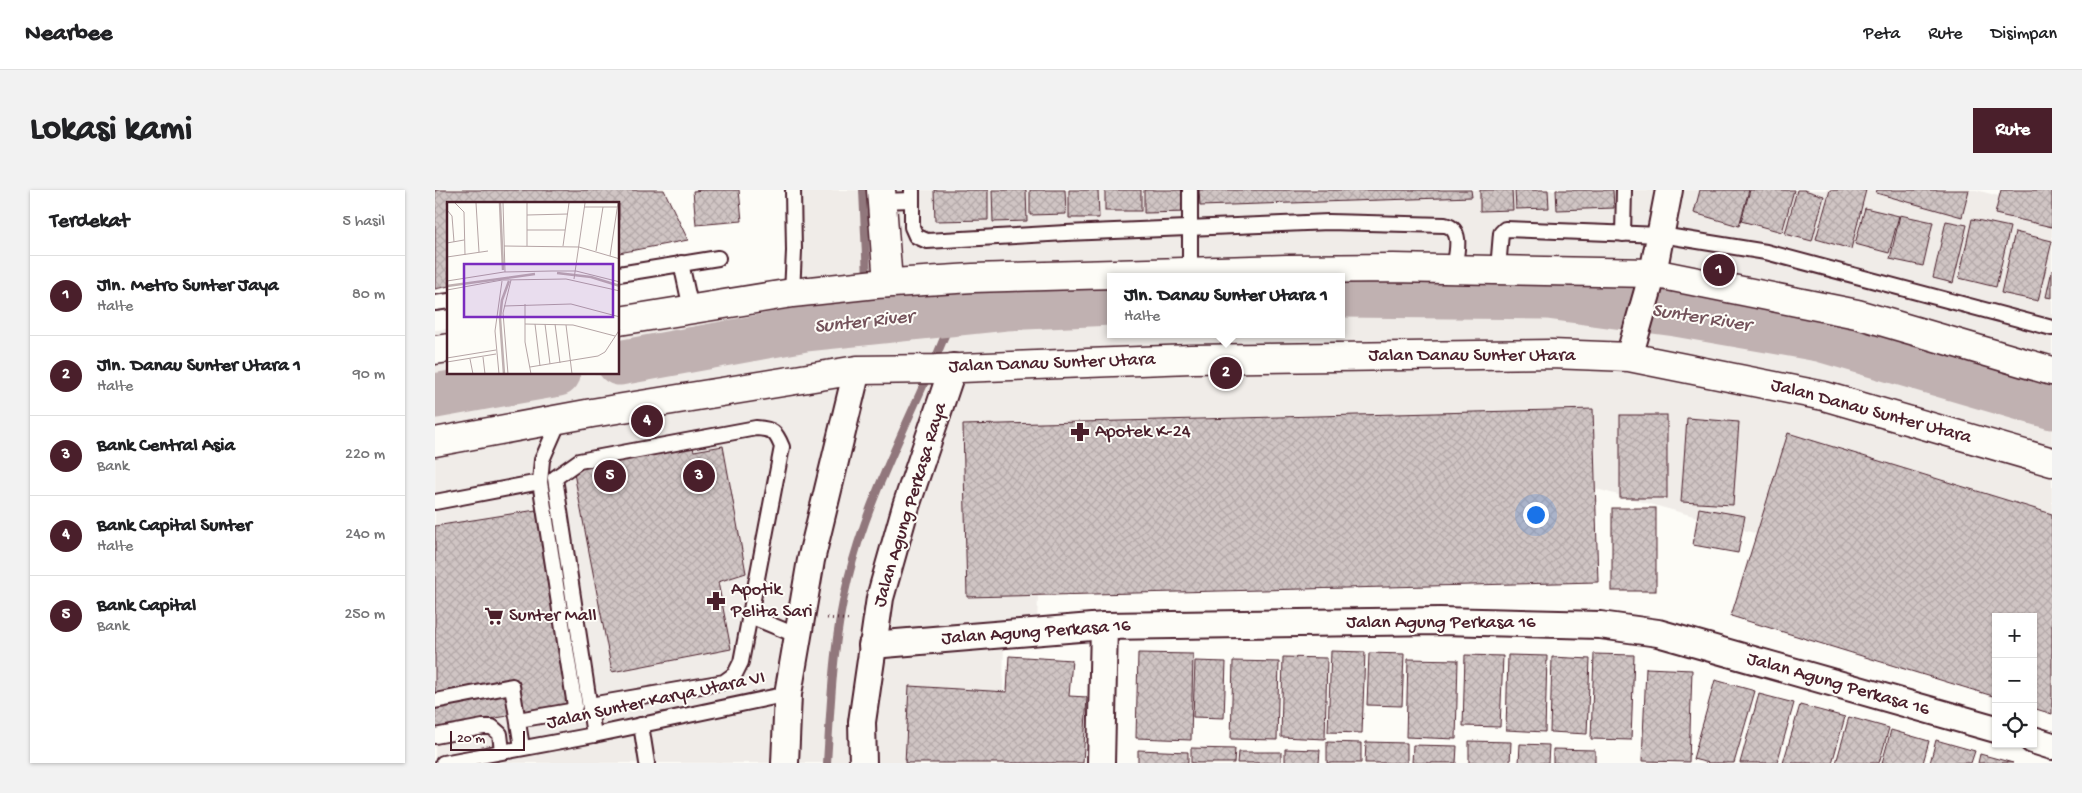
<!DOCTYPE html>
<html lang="id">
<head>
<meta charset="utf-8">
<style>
  :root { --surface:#fff; --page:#f2f2f2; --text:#202124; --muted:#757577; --line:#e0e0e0; --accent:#4a1f2b }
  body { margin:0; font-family:"Gochi Hand",sans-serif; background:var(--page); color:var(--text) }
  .controls { position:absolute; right:15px; bottom:15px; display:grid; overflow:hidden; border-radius:0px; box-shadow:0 1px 4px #0004 }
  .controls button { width:45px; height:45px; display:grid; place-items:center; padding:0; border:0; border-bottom:1px solid var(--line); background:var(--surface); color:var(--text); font:25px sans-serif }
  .scale { position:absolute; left:15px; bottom:12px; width:75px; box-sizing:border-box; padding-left:5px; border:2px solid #4a1f2b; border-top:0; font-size:14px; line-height:18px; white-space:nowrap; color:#4a1f2b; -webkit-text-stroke:4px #fdfcf7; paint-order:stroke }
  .you { position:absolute; left:1100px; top:324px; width:18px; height:18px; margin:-12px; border:4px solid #fff; border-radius:50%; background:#1a73e8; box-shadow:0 0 0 8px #1a73e833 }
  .badge { display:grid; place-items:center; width:32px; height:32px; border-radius:50%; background:var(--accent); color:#fff; font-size:16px; font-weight:700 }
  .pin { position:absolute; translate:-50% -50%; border:2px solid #fff; box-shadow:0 1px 5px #0006 }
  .popup { position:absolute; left:672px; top:83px; width:238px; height:65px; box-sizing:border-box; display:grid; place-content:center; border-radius:0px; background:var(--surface); filter:drop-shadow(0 1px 4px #0005); font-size:16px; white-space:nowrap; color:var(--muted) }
  .popup b { font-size:19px; color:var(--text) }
  .popup::after { content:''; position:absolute; left:50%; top:100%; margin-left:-10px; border:10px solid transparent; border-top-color:var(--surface) }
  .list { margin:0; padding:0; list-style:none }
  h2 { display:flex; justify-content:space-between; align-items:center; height:65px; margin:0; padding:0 20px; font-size:21px }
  h2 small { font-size:16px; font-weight:400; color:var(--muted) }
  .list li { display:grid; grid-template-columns:32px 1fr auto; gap:15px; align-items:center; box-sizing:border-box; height:80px; padding:0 20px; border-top:1px solid var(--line) }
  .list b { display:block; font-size:19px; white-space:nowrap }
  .list p { margin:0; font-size:16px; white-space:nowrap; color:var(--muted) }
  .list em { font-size:16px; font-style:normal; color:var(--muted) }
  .icon { flex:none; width:28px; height:28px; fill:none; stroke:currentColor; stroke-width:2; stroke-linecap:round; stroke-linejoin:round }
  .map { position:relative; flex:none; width:1617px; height:573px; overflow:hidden; border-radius:0px }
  header { display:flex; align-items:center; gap:30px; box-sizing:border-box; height:70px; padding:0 25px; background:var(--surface); border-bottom:1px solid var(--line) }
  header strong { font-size:24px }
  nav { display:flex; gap:28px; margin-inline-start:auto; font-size:18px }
  .intro { display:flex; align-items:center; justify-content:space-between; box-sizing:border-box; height:120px; padding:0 30px }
  h1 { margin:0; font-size:35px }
  .button { padding:12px 22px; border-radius:0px; background:var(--accent); color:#fff; font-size:18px; font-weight:700 }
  main { display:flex; gap:30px; padding:0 30px }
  aside { flex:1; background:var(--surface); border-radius:0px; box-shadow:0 1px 4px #0004 }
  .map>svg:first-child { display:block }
</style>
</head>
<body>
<header>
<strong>Nearbee</strong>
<nav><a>Peta</a><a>Rute</a><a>Disimpan</a></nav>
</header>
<div class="intro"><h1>Lokasi kami</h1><a class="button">Rute</a></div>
<main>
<aside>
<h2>Terdekat<small>5 hasil</small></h2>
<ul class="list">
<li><span class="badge">1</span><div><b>Jln. Metro Sunter Jaya</b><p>Halte</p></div><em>80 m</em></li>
<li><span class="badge">2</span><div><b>Jln. Danau Sunter Utara 1</b><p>Halte</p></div><em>90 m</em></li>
<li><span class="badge">3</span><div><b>Bank Central Asia</b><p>Bank</p></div><em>220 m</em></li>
<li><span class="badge">4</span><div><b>Bank Capital Sunter</b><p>Halte</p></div><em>240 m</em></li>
<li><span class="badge">5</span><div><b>Bank Capital</b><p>Bank</p></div><em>250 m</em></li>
</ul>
</aside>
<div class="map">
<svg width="1617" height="573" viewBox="0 0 1617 573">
  <defs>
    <pattern id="building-cross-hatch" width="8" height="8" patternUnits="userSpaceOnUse" patternTransform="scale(1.25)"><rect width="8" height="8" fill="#d0c5c4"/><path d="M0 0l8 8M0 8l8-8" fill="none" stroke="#b4a9a9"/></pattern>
  </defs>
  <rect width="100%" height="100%" fill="#fdfcf7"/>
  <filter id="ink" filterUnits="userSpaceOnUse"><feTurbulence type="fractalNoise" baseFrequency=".02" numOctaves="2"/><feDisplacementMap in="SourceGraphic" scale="10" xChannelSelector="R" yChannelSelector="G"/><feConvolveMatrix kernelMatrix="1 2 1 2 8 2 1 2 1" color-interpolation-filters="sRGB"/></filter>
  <g filter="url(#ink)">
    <path fill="#f0ece8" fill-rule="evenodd" d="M357 0H1541L1617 20V426L1140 293 606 304 602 437 569 446 567 573H0V140L14 139V184H184V121L357 103ZM676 87H906V144H676Z"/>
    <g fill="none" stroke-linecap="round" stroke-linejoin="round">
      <g stroke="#91777b" stroke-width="8">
        <polyline points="428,0 434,131"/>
        <polyline points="498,174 519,124"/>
        <path d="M392 573C396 511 398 449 413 389 430 318 464 251 493 185"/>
      </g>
      <g stroke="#c0b1b1" stroke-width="45">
        <polyline points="906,105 1113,107 1241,124 1384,149 1617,217"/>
        <polyline points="184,173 370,139 571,118 676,113"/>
        <polyline points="0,206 123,184"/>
      </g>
    </g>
    <g fill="url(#building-cross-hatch)" stroke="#4a1f2b">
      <polygon points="0,0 229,0 253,50 184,63 184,14 14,14 14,96 0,99"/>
      <polygon points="269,0 304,0 307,31 261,35 258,1"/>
      <polygon points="499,0 553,0 553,30 500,31"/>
      <polygon points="557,0 591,0 592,31 558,32"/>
      <polygon points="595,0 630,0 631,24 595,25"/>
      <polygon points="634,0 663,0 664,28 634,28"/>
      <rect x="670" y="0" width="36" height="21"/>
      <polygon points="709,0 753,0 753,22 709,23"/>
      <polygon points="764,0 1036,0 1037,7 765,16"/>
      <polygon points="1045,0 1077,0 1078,20 1045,21"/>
      <polygon points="1080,0 1113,0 1114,18 1081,19"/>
      <polygon points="1121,0 1178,0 1179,18 1122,20"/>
      <polygon points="1265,0 1314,0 1304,36 1259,23"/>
      <polygon points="1315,0 1359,0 1347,42 1306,31"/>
      <polygon points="1362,0 1369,0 1389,6 1377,51 1350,44"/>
      <polygon points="1395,0 1431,0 1416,59 1381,49"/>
      <polygon points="1442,0 1534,0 1527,27 1441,3"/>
      <polygon points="1566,0 1617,0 1617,37 1560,24"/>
      <polygon points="1430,18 1464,26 1454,63 1420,54"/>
      <polygon points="1465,25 1498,32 1488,76 1455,69"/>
      <polygon points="1537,29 1575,37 1561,97 1524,88"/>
      <polygon points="1511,31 1532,35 1518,93 1498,88"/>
      <polygon points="1580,42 1617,51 1603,111 1566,103"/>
      <polygon points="1617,80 1617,108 1611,107"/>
      <polygon points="1158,219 1163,392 532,407 528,235"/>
      <rect x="1185" y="225" width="47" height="83"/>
      <polygon points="1252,228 1304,232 1298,315 1246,312"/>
      <polygon points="1353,243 1617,324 1617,524 1598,518 1598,427 1561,427 1561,507 1296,426"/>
      <polygon points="257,255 259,261 288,256 311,383 283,392 296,459 177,482 138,278"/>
      <rect x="1177" y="318" width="44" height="83"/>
      <polygon points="1264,318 1310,326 1303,363 1258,355"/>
      <polygon points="101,320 134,516 0,538 0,336"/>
      <polygon points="896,461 930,462 927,543 893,542"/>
      <polygon points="703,463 758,464 756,550 701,548"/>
      <polygon points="934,463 969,464 967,516 932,515"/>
      <polygon points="1159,464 1199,465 1196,550 1156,549"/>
      <polygon points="1030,465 1068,466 1065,537 1028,536"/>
      <polygon points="1073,465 1112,466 1110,542 1071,540"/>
      <polygon points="574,466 637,470 634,506 652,507 648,573 470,573 474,496 572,502"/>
      <polygon points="848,467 892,468 890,549 846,547"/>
      <polygon points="1117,467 1155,469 1152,544 1115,542"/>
      <polygon points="973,469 1023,470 1021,549 971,547"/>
      <polygon points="760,471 791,472 789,528 758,527"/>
      <polygon points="798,471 844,472 842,550 796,549"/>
      <polygon points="1211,478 1257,480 1254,572 1207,571"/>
      <polygon points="1280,490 1320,501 1299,573 1274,573 1258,569"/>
      <polygon points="1324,504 1359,513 1342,573 1305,573"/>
      <polygon points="1365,515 1410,527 1397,573 1348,573"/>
      <polygon points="1414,527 1454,538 1444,573 1401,573"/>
      <polygon points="1456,540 1494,551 1488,573 1447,573"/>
      <polygon points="1501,550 1540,561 1536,573 1495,573"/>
      <polygon points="1034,551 1076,552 1075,573 1034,573"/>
      <polygon points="892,552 926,553 926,573 892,573"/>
      <polygon points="931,552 972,553 972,573 930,573"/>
      <polygon points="1085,554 1114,555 1113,573 1084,573"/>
      <polygon points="978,555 1022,556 1021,573 977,573"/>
      <polygon points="756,558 800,559 799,573 756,573"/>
      <polygon points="850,559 885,560 884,573 850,573"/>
      <polygon points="1118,559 1160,560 1160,573 1118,573"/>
      <polygon points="703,560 753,562 753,573 703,573"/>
      <polygon points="803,562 846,562 846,573 802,573"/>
      <polygon points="1545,564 1578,573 1543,573"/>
    </g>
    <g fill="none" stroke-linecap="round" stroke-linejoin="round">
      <g stroke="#4a1f2b" stroke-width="18">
        <g id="lane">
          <path d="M477 0V37L481 46 492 51 631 43 894 32 1010 35C1029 39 1021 65 1019 79"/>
          <polyline points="755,0 755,81"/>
          <polyline points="446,11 477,10"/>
          <polyline points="1188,44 1189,0"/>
          <polyline points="246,73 256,119"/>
          <polyline points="1063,79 1066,43 1070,39 1226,45 1331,62 1617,138"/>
          <polyline points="184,84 283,68"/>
          <polyline points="357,103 359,61 358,0"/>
          <polyline points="0,113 14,111"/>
          <polyline points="0,312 105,292"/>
          <polyline points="315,426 363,446"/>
          <polyline points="0,511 77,496 87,557"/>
          <path d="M155 515 289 492 300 484 306 472 347 257C341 242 338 239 321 238L144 271 120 288 159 545"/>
          <polyline points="83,530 135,521 140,516 105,292 107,270 125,229"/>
          <polyline points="206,535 212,573"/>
          <polyline points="0,546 48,537 57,537 65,544 67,561"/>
          <polyline points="8,573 159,545 353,504"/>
        </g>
      </g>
      <g stroke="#4a1f2b" stroke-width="30">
        <g id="street">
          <polyline points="1194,167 1218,83 1234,0"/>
          <polyline points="437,455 669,436 1005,431 1165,435 1223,443 1561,539"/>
          <polyline points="1598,550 1617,556"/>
          <polyline points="350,573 353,504 376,370 422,180"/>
          <polyline points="428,573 427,532 445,408 471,316 518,177"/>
          <polyline points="666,573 669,436"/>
        </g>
      </g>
      <g stroke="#4a1f2b" stroke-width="31">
        <g id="secondary">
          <polyline points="446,0 453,93"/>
          <polyline points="184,131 357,103 441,94 538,88 852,79 958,78 1218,83 1422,124 1617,181"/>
          <polyline points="0,160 14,158"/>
          <polyline points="0,252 157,223 422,180 501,179 756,169 1116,164 1194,167 1389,206 1617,272"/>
        </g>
      </g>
      <polyline stroke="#4a1f2b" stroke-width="3" stroke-dasharray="1 4" stroke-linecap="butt" points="392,428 416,430"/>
      <use href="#lane" stroke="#fdfcf7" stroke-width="14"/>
      <use href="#street" stroke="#fdfcf7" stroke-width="26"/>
      <use href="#secondary" stroke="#fdfcf7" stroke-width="28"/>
    </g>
  </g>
  <defs>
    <g id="pharmacy-bare" transform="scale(1.5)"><path d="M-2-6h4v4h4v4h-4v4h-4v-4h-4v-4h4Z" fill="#4a1f2b" stroke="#fdfcf7" stroke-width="2.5" paint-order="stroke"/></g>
    <g id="supermarket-bare" transform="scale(1.5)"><path d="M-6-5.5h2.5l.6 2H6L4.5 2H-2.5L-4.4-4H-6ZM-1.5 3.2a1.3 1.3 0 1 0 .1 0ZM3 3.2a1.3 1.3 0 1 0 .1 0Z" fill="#4a1f2b" stroke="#fdfcf7" stroke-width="2.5" paint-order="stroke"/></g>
  </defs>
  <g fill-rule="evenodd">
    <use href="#pharmacy-bare" x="645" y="242"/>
    <use href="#pharmacy-bare" x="281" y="411"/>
    <use href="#supermarket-bare" x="59" y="426"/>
  </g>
  <g text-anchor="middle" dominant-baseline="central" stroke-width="4" stroke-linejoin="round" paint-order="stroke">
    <g font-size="19" fill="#4a1f2b" stroke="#fdfcf7">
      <text x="1037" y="166">Jalan Danau Sunter Utara</text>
      <text transform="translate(617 174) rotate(-2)">Jalan Danau Sunter Utara</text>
      <text transform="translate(1436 222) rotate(15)">Jalan Danau Sunter Utara</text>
      <text transform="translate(476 315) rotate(-73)">Jalan Agung Perkasa Raya</text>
      <text x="1006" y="433">Jalan Agung Perkasa 16</text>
      <text transform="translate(601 443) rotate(-4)">Jalan Agung Perkasa 16</text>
      <text transform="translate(1403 495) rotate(16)">Jalan Agung Perkasa 16</text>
      <text transform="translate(221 511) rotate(-12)">Jalan Sunter Karya Utara VI</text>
    </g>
    <g font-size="19" fill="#4a1f2b" stroke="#fdfcf7" text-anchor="start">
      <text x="660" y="242">Apotek K-24</text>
      <text x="296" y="400">Apotik<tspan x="296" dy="22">Pelita Sari</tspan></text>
      <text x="74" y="426">Sunter Mall</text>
    </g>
    <g font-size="20" font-style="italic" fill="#73525a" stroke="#fdfcf7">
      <text transform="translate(1266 129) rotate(9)">Sunter River</text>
      <text transform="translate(429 133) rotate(-6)">Sunter River</text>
    </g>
  </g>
  <g transform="translate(12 12)">
    <rect width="172" height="172" fill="#fdfcf7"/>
    <path fill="none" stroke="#c0b1b1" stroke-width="2.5" d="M53 1 56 68M110 71 144 75 173 84M0 84 88 72M57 172 53 116 55 98 62 79"/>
    <path fill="none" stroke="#b5a4a5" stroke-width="1" d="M8 1 17 10 18 53M29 1 32 50M56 1 58 70M80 1V44M137 5H170M0 8 5 14 7 40M80 13 121 12M80 28H118M0 41 17 38M57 44 132 45 173 57M116 44 122 1M149 49 156 5M163 54 171 1M0 55 41 49M127 77 138 1M0 79 57 70 105 69H129L173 80M0 88 55 78 119 77 173 89M78 102V140L84 172M57 104 124 102 173 115M78 122 126 123 168 134M88 122 93 164M98 122 103 162M108 122 113 161M119 123 125 172M36 155 38 172M0 156 49 148M23 157 26 172M0 160 49 152M83 165 151 154 158 150 173 127M52 172 48 129 55 79M61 172 56 111 64 78"/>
    <path fill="#7b2cbf" fill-opacity="0.15" stroke="#7b2cbf" stroke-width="2.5" d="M17 62H166V115H17Z"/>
    <rect width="172" height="172" fill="none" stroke="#4a1f2b" stroke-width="2.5"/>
  </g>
</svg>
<div class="controls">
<button>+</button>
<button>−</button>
<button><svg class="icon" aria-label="locate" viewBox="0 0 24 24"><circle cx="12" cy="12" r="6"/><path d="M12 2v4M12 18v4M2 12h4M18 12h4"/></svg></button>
</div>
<div class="scale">20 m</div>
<div class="you"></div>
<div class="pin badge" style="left:1284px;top:80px">1</div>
<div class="pin badge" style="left:791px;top:183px">2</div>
<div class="popup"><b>Jln. Danau Sunter Utara 1</b>Halte</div>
<div class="pin badge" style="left:264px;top:286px">3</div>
<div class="pin badge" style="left:212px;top:231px">4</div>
<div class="pin badge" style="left:175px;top:286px">5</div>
</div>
</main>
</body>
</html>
